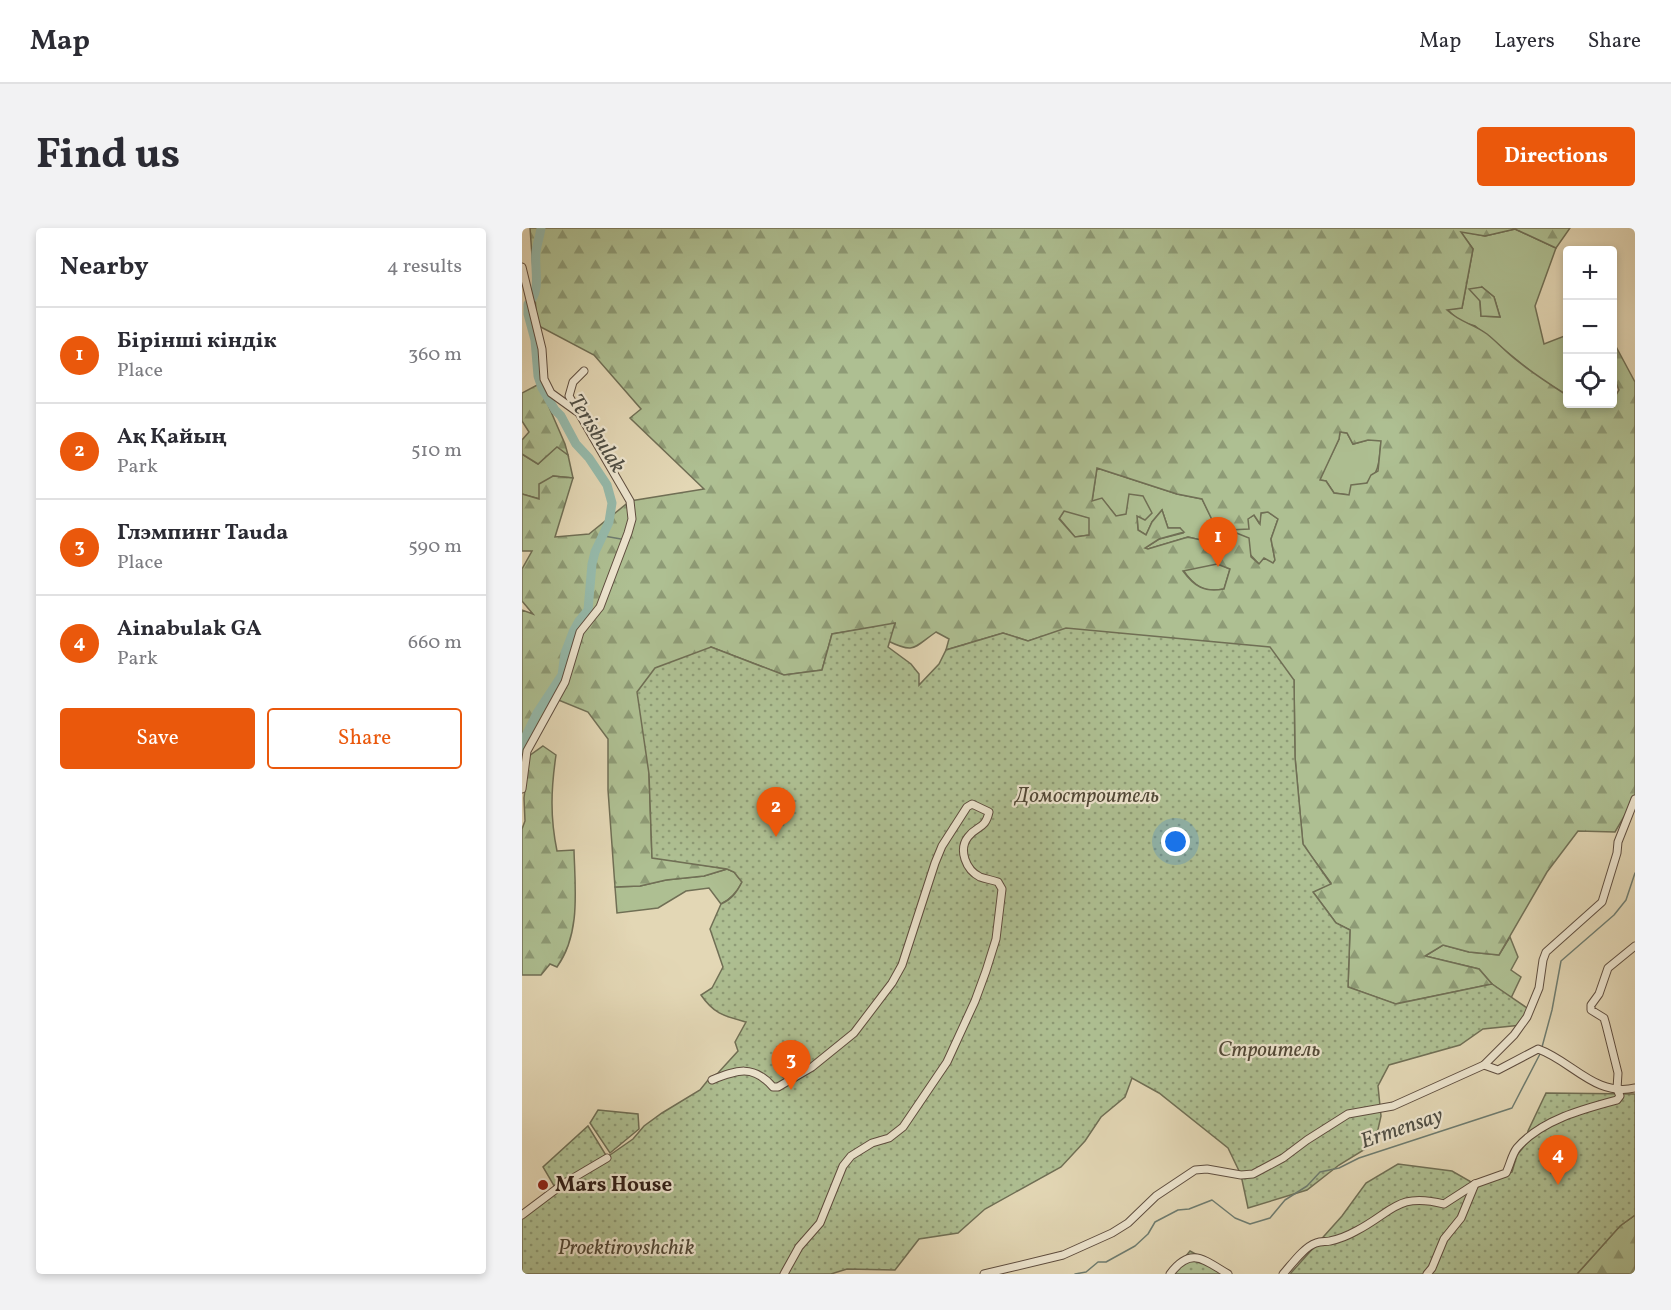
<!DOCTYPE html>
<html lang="en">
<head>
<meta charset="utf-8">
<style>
  :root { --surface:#fff; --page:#f2f2f3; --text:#2b2b33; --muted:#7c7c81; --line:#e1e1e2; --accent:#ea580c }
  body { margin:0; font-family:Vollkorn,serif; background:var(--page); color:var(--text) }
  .controls { position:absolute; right:18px; top:18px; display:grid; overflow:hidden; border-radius:6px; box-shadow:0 3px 9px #0003 }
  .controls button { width:54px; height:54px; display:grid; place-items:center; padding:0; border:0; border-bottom:2px solid var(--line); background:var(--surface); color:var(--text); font:30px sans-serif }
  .you { position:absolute; left:654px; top:614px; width:21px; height:21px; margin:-15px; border:4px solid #fff; border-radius:50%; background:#1a73e8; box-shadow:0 0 0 9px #1a73e833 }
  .badge { display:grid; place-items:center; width:39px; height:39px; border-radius:50%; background:var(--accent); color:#fff; font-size:20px; font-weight:700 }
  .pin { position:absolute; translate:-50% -50px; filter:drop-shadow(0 2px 3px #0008) }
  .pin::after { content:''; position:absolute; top:32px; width:21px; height:18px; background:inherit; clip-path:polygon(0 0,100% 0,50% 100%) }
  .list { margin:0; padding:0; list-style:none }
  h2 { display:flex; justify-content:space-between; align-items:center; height:78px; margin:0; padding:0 24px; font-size:26px }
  h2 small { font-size:20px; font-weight:400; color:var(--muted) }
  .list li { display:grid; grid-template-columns:39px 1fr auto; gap:18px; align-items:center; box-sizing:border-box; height:96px; padding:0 24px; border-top:2px solid var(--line) }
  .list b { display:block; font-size:22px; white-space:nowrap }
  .list p { margin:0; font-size:20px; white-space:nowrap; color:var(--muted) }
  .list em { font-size:20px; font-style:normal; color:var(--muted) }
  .actions { display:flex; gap:12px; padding:18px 24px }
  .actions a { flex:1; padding:14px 0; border:2px solid var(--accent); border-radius:6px; text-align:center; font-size:21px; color:var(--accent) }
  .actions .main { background:var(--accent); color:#fff }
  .icon { flex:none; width:33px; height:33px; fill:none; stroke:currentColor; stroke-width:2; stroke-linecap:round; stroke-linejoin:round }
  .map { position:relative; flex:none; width:1113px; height:1046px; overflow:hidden; border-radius:6px }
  header { display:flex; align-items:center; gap:36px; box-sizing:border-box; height:84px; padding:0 30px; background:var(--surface); border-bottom:2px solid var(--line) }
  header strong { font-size:28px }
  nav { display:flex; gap:33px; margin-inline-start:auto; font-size:21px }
  .intro { display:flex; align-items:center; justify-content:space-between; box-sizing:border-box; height:144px; padding:0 36px }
  h1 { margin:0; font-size:42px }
  .button { padding:15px 27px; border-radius:6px; background:var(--accent); color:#fff; font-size:21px; font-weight:700 }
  main { display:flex; gap:36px; padding:0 36px }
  aside { flex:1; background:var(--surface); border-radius:6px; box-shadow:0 3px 9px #0003 }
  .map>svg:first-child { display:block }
</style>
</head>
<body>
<header>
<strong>Map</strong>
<nav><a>Map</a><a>Layers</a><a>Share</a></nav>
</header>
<div class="intro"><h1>Find us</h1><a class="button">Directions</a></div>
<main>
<aside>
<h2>Nearby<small>4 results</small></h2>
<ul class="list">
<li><span class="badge">1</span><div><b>Бірінші кіндік</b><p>Place</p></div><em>360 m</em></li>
<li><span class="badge">2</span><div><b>Ақ Қайың</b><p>Park</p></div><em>510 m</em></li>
<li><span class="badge">3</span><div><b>Глэмпинг Tauda</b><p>Place</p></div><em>590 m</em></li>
<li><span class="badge">4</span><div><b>Ainabulak GA</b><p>Park</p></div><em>660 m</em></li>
</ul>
<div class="actions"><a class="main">Save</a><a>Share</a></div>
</aside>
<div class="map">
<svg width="1113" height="1046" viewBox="0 0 1113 1046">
  <defs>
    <pattern id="forest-firs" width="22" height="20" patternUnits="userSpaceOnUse" patternTransform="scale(1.5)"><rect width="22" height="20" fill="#aebf92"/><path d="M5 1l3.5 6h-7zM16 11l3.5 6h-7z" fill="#8e9b76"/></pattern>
    <pattern id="garden-dots" width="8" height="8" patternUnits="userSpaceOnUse" patternTransform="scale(1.5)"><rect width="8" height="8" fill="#aebf92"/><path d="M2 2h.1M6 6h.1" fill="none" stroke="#8e9b76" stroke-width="1.8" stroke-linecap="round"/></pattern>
  </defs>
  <rect width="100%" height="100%" fill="#e3d7b5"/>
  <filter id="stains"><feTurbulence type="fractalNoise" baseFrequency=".00333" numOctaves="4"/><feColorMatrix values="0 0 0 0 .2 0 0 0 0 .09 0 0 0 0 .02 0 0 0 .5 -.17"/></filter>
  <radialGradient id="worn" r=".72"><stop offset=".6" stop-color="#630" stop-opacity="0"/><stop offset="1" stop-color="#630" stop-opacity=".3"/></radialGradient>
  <g fill="#aebf92" stroke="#706f55" stroke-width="1.5" fill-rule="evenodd">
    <path d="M993 1 1034 20 1013 78 1022 116 1045 107V165L1044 167 1017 150 953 98 937 93 925 81 940 80 951 21 938 3 963 8ZM960 59 972 69 978 89 959 88 958 73Z"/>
    <path d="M818 204 825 205 831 216 846 212H859C856 247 857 247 828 267L812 265 804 253 797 252 817 211Z"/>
    <polygon points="35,218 46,227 51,250 31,248 18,271 0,266 0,226 16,236"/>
    <polygon points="575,240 655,266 680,271 693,297 683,313 666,309 626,321 623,320 637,311 661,305 658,300 646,300 640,282 630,294 624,307 616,302 615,287 630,285 594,288 580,271 570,274"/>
    <polygon points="543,282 568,290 568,307 553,309 537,290"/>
    <polygon points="746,284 756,291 749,311 753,332 751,336 738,337 705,302 732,287 737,295 739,285"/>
    <path d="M695 335 708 341 702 361C682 365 672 358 661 342Z"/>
    <path d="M205 641 212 644 220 654C215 664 209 671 199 676L187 660 164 663 136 680 95 685 93 659 118 658 144 652 182 648Z"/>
    <polygon points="988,709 996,729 989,742 999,749 989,770 970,756 957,741 903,728 921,717 947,724 977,727"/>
  </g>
  <g fill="url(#forest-firs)" stroke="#706f55" stroke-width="1.5" fill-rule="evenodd">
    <path d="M8 0H1048L1034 20 993 1 963 8 939 4 951 21 940 80 925 82C939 95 950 95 965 106 975 114 983 123 993 131 1009 144 1026 155 1043 166L1045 165 1046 176H1083L1087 179 1097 162 1091 148V113L1113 154V570L1093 604 1056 603 1025 644 977 727 947 724 921 717 903 728 957 741 970 756 873 776 826 759 828 702 814 695 791 664 809 655 781 617 773 529 772 452 544 401 506 413 481 405 424 422 427 411 414 404C391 420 393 426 366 413L373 396 310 406 300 442 262 447 189 419 127 546 130 629 205 641 182 648 144 652 118 658 93 659 86 562V511L66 484 34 471 6 523 0 560V382L11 386 0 373V341L10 323H0V266L17 271V256L31 248 51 250 33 309 67 306 108 273 182 261 108 190 119 181 72 127 15 97ZM818 204 825 205 831 216 846 212 859 213 856 243 849 247 845 255 829 257 827 267 812 265 804 253 798 252 817 211ZM575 240 655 266 680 271 693 298 683 313 666 309 626 321 623 320 637 311 662 304 658 300H646L640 282 630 294 624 307 616 302 615 288 623 292 630 285 621 268 607 266 604 286 594 288 580 270 570 273ZM542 283 567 290V307L553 309 537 291ZM746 284 756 291 749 311 753 332 751 335 742 330 737 336 729 329 727 310 707 302 727 301 726 291 732 287 738 296 739 285ZM695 336 708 341 702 361C682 365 672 358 661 343Z"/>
    <polygon points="960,59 972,69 978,89 959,88 958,73 947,61"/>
    <polygon points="17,156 43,216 46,227 35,219 16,236 0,226 0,212 7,204 0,193 0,165"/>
    <path d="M21 518 34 527C29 561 28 589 35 623L52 622C53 660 59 706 35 739L28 736 19 747H0V601L3 593 2 570 7 528Z"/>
    <polygon points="1113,987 1113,1046 1055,1046 1098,998"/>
  </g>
  <g fill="url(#garden-dots)" stroke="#706f55" stroke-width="1.5">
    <path d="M373 395 366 419 389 436 397 446V457L417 436 424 422 481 405 506 413 544 400 748 419 772 452 773 529 781 616 809 656 791 664 814 695 828 702 826 759 874 776 970 756 1008 782 1000 797 961 801 938 817 867 837 856 858 859 888 853 915 817 937 785 962 726 980 719 947 706 920 637 865 610 850 603 869 579 889 563 913 539 939 463 981 436 1005 397 1011 373 1042 325 1041 309 1046H0V987L34 961 21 939 66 898 85 929 111 911 122 898 140 885 178 862 186 852 196 845 216 823 213 814 224 794C202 788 192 786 179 767L190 760 201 739 188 701 199 676C210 671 215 664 220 654L212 644 205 641 130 630 127 546 115 464 133 440 189 419 262 447 300 442 310 406Z"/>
    <polygon points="1024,865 1113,866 1113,987 1098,998 1055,1046 768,1046 820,988 844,955 876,936 930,943 956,958 990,944 995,927 1004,916 1006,903"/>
    <polygon points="76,882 116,886 117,901 88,925 68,895"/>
    <polygon points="668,1023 710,1046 649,1046"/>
  </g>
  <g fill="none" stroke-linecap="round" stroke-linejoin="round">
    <g stroke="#6e7c70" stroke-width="1.5">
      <polyline points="82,308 99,311"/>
      <polyline points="1020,819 1030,782 1039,733 1092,687 1104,672 1113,645"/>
      <polyline points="553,1046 564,1044 576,1034 584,1034 613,1018 626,1006 633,994 656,982 667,981 690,972 713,990 728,996 748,990 763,972 785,958 798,944 817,940 837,930 990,880 1019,824"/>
    </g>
    <path stroke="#96baab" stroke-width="9" d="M0 528 3 510 15 485 40 447 43 425 51 404 57 393 66 382 70 336 73 324 87 294 90 275 85 257 67 230 54 216 39 188 33 182 20 160 16 148 13 112 6 86V76C20 63 12 41 14 24 15 16 18 8 19 0"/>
    <g stroke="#5e4d3f" stroke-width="9">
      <g id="minor">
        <polyline points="0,39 20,121 22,151 29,165 54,183"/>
        <polyline points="0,561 5,523 43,454 58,404 78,379 106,305 110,291 108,273 47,168 51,154 62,143"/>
        <path d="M962 837 976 842 1016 821C1050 833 1073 869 1113 860"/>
        <path d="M190 852C215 842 231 836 251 859H256L290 839 332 805 370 755 380 737 413 635 420 618 445 579 450 576 467 584C463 602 455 597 446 609 436 622 444 642 458 649 464 651 470 652 476 654L480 661 474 711 464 743 453 773 425 834 381 899 367 910 350 915 329 928 321 938 298 995 277 1019 262 1046"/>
        <polyline points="0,987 41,956 85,930"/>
        <polyline points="462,1046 541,1027 590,1005 606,995 634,968 673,942 685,941 719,947 731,946 761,930 785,912 826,886 871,878 962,837 992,807 1005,789 1017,760 1021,732 1024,724 1080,674 1095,625 1096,614 1113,571"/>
        <path d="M648 1046C669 1018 682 1032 706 1046"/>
        <path d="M761 1046C770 1036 782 1019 794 1015 799 1013 804 1014 808 1013 817 1011 827 1007 834 1003 871 984 875 964 922 976L953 956 984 945C988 937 990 926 995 920 1019 892 1061 881 1095 872L1098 868 1095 861 1096 845 1084 797 1082 790 1069 782V777L1077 766 1086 740 1113 718"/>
        <polyline points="905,1046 910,1040 922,1011 939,990 953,956"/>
      </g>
    </g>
    <use href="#minor" stroke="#ede5cf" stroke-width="7"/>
  </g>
  <circle fill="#8f2418" stroke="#ede5cf" stroke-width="2" cx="21" cy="957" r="6"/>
  <g text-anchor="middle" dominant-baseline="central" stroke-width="4.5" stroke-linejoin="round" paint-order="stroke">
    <g font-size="21" font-style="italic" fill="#504736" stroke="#ede5cf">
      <text x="565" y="568">Домостроитель</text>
      <text x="747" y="822">Строитель</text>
      <text x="104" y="1020">Proektirovshchik</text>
    </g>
    <g font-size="21" font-weight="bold" fill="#311f18" stroke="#ede5cf" text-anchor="start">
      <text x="33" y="957">Mars House</text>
    </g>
    <g font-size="22" font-style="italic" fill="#4f4e44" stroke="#ede5cf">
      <text transform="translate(74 206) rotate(58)">Terisbulak</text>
      <text transform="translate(880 901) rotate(-19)">Ermensay</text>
    </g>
  </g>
  <rect width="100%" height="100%" filter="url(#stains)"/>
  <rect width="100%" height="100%" fill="url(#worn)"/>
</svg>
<div class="controls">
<button>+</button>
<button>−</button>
<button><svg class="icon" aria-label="locate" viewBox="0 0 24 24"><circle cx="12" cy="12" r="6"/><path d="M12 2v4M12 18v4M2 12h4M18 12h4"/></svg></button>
</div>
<div class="you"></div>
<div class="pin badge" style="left:696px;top:339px">1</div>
<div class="pin badge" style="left:254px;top:609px">2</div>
<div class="pin badge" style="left:269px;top:862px">3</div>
<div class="pin badge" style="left:1036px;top:957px">4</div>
</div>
</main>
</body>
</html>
